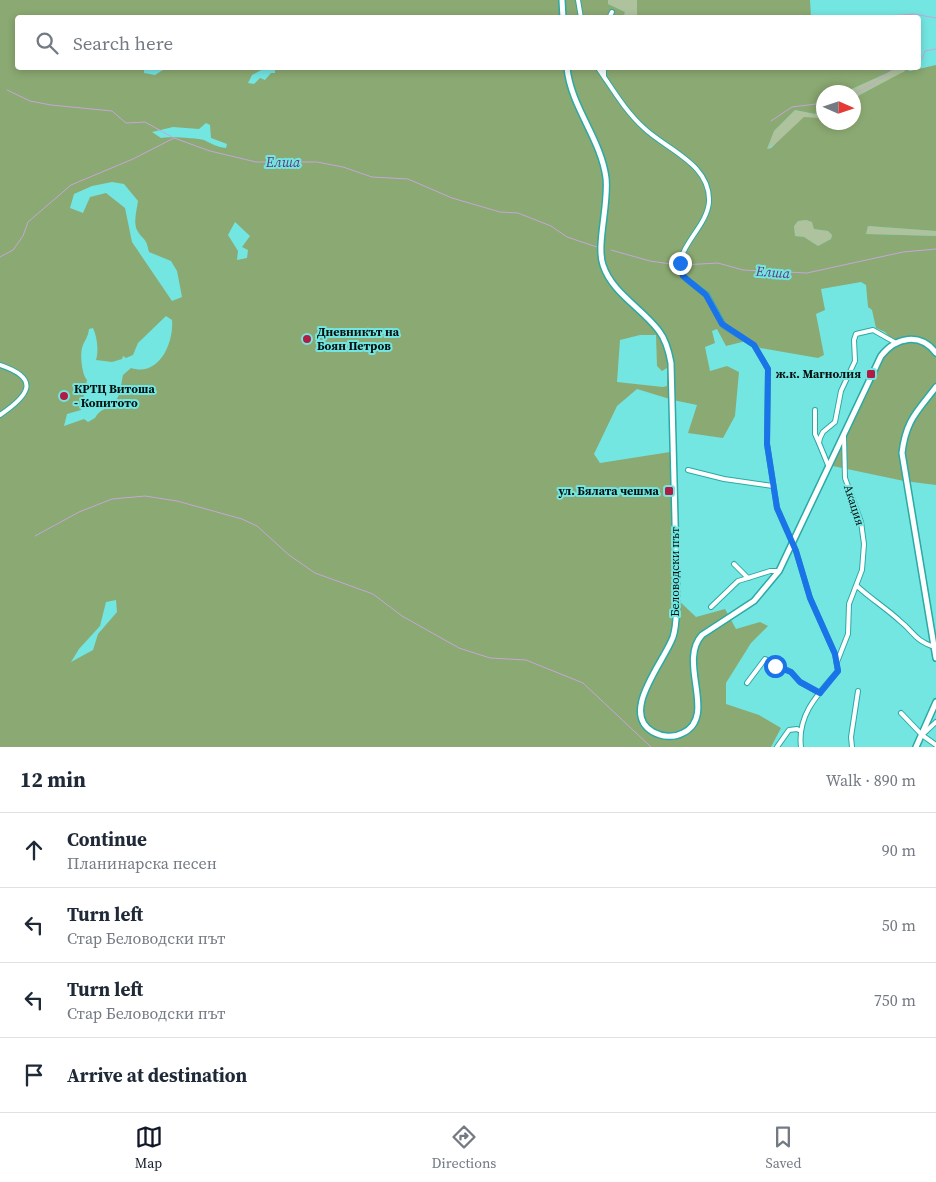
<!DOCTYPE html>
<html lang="en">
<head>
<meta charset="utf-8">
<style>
  :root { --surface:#fff; --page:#f6f6f7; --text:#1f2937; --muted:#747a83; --line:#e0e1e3; --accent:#111827 }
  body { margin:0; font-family:"Source Serif 4",serif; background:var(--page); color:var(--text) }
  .compass { position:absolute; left:816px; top:85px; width:45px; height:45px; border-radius:50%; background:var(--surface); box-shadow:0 2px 8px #0003; rotate:93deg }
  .stop { position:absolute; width:15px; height:15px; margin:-11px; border:4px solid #1a73e8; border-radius:50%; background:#fff }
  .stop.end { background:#1a73e8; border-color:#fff; box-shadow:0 1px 5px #0008 }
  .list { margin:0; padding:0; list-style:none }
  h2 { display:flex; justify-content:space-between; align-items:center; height:65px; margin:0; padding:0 20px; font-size:21px }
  h2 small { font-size:16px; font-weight:400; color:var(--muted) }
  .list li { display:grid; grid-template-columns:32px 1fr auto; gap:15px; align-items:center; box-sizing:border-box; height:75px; padding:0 20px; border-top:1px solid var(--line) }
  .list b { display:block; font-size:19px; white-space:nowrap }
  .list p { margin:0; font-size:16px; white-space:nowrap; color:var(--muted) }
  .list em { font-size:16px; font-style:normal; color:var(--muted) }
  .icon { flex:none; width:28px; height:28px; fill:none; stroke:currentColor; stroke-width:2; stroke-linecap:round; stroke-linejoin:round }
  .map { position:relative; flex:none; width:936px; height:747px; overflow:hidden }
  .search { position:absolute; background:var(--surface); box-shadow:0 2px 8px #0003; left:15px; right:15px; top:15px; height:55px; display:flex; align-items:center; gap:12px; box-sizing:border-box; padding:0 18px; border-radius:5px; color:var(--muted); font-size:19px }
  .sheet { height:365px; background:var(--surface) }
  nav { display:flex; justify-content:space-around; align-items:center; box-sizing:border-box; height:70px; border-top:1px solid var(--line); background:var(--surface); font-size:14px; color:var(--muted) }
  nav a { display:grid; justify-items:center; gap:2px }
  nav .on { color:var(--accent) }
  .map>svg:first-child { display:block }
</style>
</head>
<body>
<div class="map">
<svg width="936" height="747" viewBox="0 0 936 747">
  <rect width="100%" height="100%" fill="#73e6e2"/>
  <g fill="#adc29d">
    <polygon points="608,0 637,0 637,17 623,17 625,12 608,4"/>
    <polygon points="898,68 904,68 906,71 854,98 854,92 845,92"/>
    <polygon points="823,106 823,115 767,149 774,131 795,110 815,114"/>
    <polygon points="806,220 813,222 814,229 828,231 832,235 831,239 818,246 804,237 795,236 794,226 798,221"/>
    <polygon points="868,226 936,231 936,236 866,234"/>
  </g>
  <g fill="#8ba972" fill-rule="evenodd">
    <path d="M0 0H608V4L625 12 623 18H18V68H144V73L155 75 166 68H265L252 75 248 83 254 84 260 78 265 80 271 73H275V70L268 68H898L845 92H824L823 106 815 114 795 110 774 131 767 149 771 148 804 117 819 118 823 115 824 122H854V98L905 71 904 68 910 71 936 65V231L868 226 866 234 936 236V485L904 481 828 465 881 356 895 343 885 332 876 328 872 310 868 307 866 285 861 282 821 289 825 310 816 314 824 355 818 358 760 348 750 340 726 346 717 329 712 331 715 343 705 347 710 371 727 366 739 372 735 416 723 438 688 433 697 405 673 400 637 389 617 406 594 454 600 463 670 452 675 467 677 599 696 617 725 609 736 629 760 622 768 626 751 643 726 683V704L759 715 781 728 771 747H0ZM206 123 210 125 211 138 227 144 226 148C217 147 212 144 204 140 197 138 168 136 161 138L152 132 173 127 199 129ZM112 182 124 184 138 201C137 209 133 222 137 230 143 241 146 236 149 252L171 261 177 271 182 297 172 301 132 242 125 208 106 193 90 197 83 213 70 208 74 194 92 186ZM806 220 812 222 814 229 828 231 832 235 831 239 818 246 804 237 795 236 794 226 798 221ZM235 222 250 236 242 247 248 250 247 258 237 260 238 251 228 235ZM166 316 172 320C174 343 159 377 131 368L123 375C121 383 121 396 115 401 108 410 100 408 95 418L88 422 84 419 64 426 67 414 81 410 87 380C82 375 80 356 82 348 84 341 88 338 89 329L93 328C97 337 99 350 96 360L112 362 122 359 123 356 126 358 133 355 138 343ZM640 335H656L657 366 662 371 667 368V386L663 387 617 382 620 340ZM116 600 117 612 98 634 93 650 71 662 79 649 100 626 106 602Z"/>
    <polygon points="637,0 810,0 811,17 637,17"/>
  </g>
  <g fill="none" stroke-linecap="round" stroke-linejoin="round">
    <g stroke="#c6a5db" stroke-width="1">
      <polyline points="438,16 450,18"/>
      <polyline points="887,16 914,14 936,18"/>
      <polyline points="867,18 881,16"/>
      <polyline points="918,59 922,59 925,51 936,49"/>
      <polyline points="7,90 30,101 51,105 112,111 126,123 145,122 172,137"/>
      <polyline points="854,94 873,84 895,68"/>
      <polyline points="771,121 792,107 824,103"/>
      <polyline points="611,250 650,261 678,265"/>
      <polyline points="0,257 13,250 23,236 28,222 71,185 133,159 174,138 210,151 256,162 317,162 343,167 372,177 408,179 452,198 500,212 518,213 551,226 567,237 597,247"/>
      <polyline points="682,265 718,263 743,270 807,273 903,252 936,249"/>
      <polyline points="35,536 79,512 112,499 145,496 177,501 242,519 257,526 289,555 315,573 373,594 402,616 459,648 490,658 526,660 583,683 651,747"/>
    </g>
    <g stroke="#2ba9a5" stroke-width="6">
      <g id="minor">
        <polyline points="578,0 581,18"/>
        <polyline points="609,18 612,12"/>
        <path d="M598 68C612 88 625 111 644 128 667 150 711 164 709 202 707 227 677 246 680 271L686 279 707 295 724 326 754 345 768 369 767 444 777 508 796 551 810 598 835 654 838 671C818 694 797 715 801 747"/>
        <polyline points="604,68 604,76"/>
        <path d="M0 365C42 379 28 396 0 415"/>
        <polyline points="815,410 815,434 819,443"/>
        <polyline points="828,465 819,443 820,438 823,432 835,422 841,391 855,361 854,340 856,334 873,330 896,343"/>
        <polyline points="688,470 724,479 773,486"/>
        <polyline points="734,564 748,578 770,571 779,571"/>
        <path d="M857 586C871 599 886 608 900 621 915 633 913 639 934 647"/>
        <polyline points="711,607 738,581 748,578"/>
        <polyline points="837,662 848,634 849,604 862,570 864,544 861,522 845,478 844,437"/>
        <polyline points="747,683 765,659 791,672 800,682 820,693"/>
        <polyline points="901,713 922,735 936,745"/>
        <polyline points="922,735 936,722"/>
        <polyline points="777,747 789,730 797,729 801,731"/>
        <polyline points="852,747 851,737 858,691"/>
      </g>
    </g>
    <g stroke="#2ba9a5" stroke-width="8">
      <g id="tertiary">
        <polyline points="562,0 563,18"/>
        <path d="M567 68C571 107 601 139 606 178 609 204 596 245 603 265 612 293 642 308 659 331 666 340 669 352 671 363L677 599C676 612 677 625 673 637 664 662 619 713 653 732 662 737 674 738 683 733 718 716 677 662 702 635L754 601 779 571 881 356C896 337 920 332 936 353"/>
        <path d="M936 387C917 412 906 420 902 453L936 658"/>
        <polyline points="916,747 936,702"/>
      </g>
    </g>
    <use href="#minor" stroke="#fff" stroke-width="4"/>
    <use href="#tertiary" stroke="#fff" stroke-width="5"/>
  </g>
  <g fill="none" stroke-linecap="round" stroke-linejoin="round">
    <polyline stroke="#1a73e8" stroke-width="6" points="680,263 683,276 706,295 722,324 754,345 768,369 767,444 777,508 796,551 810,598 835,654 838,671 820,693 800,682 791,672 775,666"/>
  </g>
  <g fill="#af1c45" stroke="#73e6e2" stroke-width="2">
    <circle cx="307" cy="339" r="5"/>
    <rect x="866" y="369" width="10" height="10" rx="2.5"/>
    <circle cx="64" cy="396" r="5"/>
    <rect x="664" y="486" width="10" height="10" rx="2.5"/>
  </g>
  <g text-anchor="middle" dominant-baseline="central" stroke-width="4" stroke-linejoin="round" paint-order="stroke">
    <g font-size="12" font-weight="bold" fill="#001110" stroke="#73e6e2" text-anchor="start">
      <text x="317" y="332">Дневникът на<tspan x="317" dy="14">Боян Петров</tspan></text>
      <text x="861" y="374" text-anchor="end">ж.к. Магнолия</text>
      <text x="74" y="389">КРТЦ Витоша<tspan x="74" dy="14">- Копитото</tspan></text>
      <text x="659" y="491" text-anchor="end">ул. Бялата чешма</text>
    </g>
    <g font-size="12" fill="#001110" stroke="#73e6e2">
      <text transform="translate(854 505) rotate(72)">Акация</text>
      <text transform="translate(675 572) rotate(-90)">Беловодски път</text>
    </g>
    <g font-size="14" font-style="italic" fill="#63397b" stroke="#73e6e2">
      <text x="283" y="162">Елша</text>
      <text transform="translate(773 272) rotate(4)">Елша</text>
    </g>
  </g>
</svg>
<svg class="compass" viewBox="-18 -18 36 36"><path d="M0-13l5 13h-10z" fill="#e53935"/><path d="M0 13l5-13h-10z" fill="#747a83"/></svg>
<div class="stop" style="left:775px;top:666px"></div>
<div class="stop end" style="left:680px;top:263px"></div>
<div class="search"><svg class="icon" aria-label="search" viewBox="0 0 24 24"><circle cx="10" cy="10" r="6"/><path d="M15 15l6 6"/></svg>Search here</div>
</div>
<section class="sheet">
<h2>12 min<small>Walk · 890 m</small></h2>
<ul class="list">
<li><svg class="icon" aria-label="ahead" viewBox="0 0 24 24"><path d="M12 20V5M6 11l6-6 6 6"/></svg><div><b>Continue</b><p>Планинарска песен</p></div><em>90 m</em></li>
<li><svg class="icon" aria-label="left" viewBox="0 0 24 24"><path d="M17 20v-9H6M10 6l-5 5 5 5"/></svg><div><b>Turn left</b><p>Стар Беловодски път</p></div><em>50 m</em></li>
<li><svg class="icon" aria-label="left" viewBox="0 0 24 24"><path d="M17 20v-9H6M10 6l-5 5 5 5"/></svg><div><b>Turn left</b><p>Стар Беловодски път</p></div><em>750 m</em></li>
<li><svg class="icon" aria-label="arrive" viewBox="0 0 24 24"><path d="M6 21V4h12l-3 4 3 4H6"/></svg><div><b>Arrive at destination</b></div></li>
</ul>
</section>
<nav>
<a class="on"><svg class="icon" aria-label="map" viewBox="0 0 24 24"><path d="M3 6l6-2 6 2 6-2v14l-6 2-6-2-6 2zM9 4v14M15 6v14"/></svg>Map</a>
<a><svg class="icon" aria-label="directions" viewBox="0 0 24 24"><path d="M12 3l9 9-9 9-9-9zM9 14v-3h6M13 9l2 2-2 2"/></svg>Directions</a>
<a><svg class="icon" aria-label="saved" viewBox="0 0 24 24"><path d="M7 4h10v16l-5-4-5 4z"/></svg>Saved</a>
</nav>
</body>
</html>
